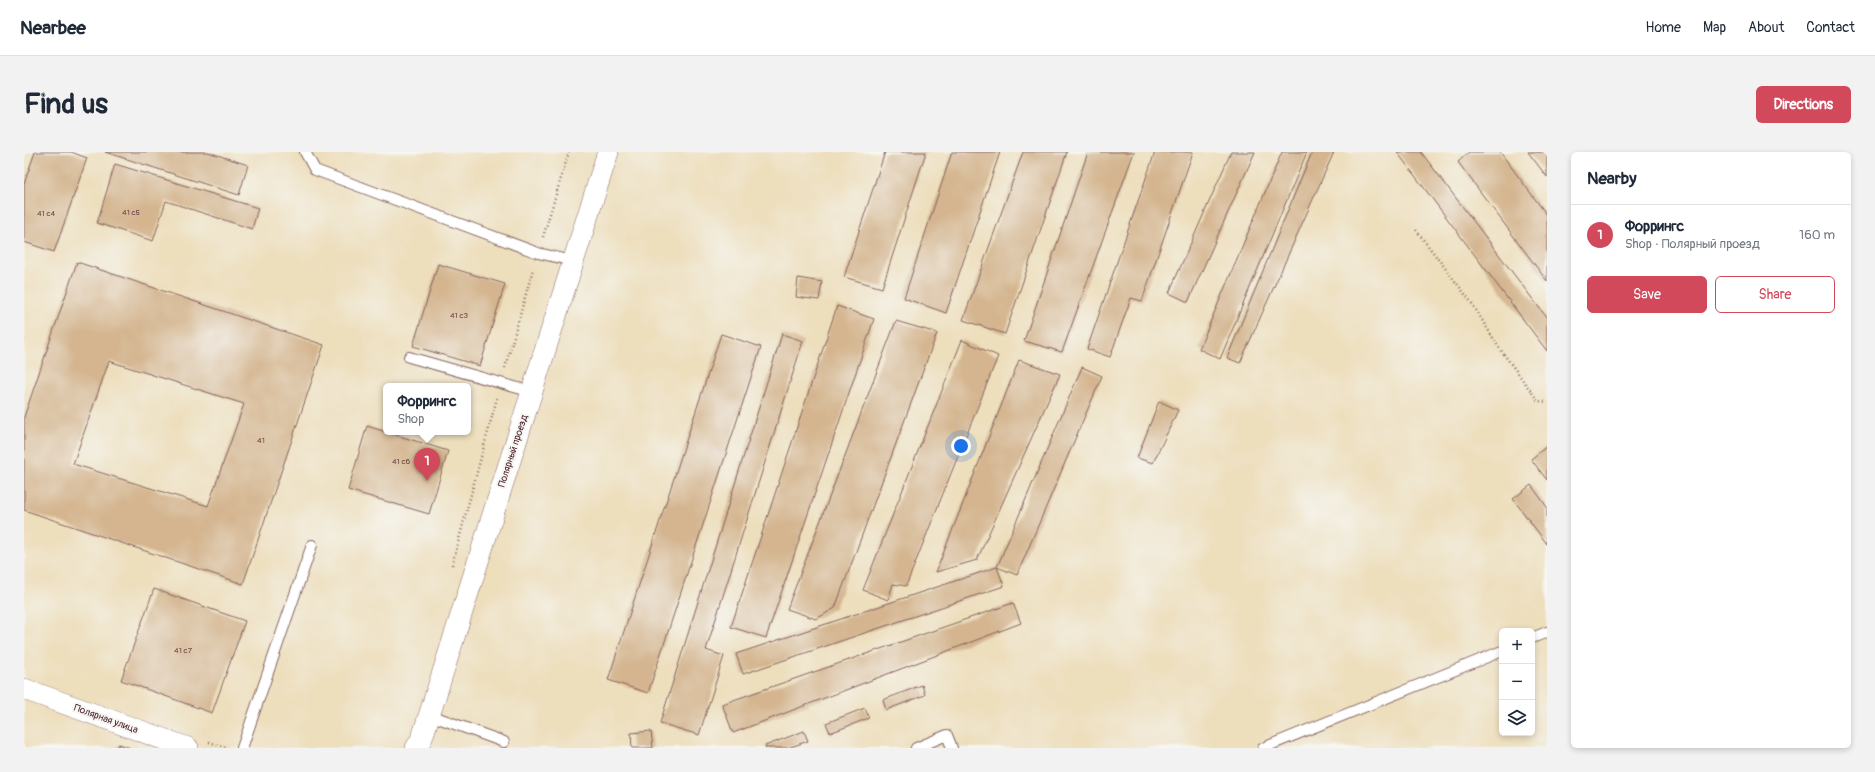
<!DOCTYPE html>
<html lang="en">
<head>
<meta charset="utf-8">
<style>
  :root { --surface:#fff; --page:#f2f2f3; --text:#1f2937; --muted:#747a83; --line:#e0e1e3; --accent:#d1495b }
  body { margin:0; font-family:Pangolin,sans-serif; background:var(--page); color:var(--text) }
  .controls { position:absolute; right:12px; bottom:12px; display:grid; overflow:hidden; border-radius:6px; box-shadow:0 2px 6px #0003 }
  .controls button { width:36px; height:36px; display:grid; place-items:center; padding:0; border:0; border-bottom:1px solid var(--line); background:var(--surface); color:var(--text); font:20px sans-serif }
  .you { position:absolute; left:937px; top:294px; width:14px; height:14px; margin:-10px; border:3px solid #fff; border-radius:50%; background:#1a73e8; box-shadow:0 0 0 6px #1a73e833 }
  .badge { display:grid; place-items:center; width:26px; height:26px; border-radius:50%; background:var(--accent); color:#fff; font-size:13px; font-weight:700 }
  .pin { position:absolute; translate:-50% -33px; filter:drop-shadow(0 1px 2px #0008) }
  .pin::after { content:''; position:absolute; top:21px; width:14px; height:12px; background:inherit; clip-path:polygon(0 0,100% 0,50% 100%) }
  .popup { position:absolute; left:359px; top:231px; width:88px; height:52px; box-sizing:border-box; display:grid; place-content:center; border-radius:6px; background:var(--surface); filter:drop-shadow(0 1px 3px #0005); font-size:13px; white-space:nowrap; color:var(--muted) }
  .popup b { font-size:15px; color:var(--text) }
  .popup::after { content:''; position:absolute; left:50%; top:100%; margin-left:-8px; border:8px solid transparent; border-top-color:var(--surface) }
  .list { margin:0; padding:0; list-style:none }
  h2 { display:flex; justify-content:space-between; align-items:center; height:52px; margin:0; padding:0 16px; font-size:17px }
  h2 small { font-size:13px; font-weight:400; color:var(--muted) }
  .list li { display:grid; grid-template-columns:26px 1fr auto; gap:12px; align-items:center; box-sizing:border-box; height:60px; padding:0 16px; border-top:1px solid var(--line) }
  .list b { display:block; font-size:15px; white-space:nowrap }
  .list p { margin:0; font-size:13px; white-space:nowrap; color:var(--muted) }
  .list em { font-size:13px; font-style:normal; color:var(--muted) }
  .actions { display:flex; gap:8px; padding:12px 16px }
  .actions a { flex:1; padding:9px 0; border:1px solid var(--accent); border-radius:6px; text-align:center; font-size:14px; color:var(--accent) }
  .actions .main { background:var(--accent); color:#fff }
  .icon { flex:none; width:22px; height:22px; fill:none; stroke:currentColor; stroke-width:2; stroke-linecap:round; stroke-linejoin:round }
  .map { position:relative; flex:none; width:1523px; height:596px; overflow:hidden; border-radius:6px }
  header { display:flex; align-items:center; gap:24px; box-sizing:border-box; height:56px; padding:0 20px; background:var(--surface); border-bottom:1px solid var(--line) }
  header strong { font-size:19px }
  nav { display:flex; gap:22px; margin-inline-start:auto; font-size:14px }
  .intro { display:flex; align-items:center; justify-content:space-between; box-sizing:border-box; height:96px; padding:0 24px }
  h1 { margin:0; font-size:28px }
  .button { padding:10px 18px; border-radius:6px; background:var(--accent); color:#fff; font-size:14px; font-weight:700 }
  main { display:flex; gap:24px; padding:0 24px }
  aside { flex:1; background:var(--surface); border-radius:6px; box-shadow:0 2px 6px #0003 }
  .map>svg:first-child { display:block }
</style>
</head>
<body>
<header>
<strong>Nearbee</strong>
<nav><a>Home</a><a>Map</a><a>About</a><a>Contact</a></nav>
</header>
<div class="intro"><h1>Find us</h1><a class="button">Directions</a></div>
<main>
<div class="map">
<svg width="1523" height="596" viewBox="0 0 1523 596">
  <rect width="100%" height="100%" fill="#f6f6f2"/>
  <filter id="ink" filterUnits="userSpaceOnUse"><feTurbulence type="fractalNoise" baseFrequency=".025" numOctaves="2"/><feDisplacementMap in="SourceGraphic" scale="8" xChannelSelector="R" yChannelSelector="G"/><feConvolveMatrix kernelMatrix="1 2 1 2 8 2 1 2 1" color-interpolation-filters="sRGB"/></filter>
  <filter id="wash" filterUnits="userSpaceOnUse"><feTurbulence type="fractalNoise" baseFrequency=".012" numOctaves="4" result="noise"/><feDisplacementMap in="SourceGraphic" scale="16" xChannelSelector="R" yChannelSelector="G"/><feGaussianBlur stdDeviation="0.9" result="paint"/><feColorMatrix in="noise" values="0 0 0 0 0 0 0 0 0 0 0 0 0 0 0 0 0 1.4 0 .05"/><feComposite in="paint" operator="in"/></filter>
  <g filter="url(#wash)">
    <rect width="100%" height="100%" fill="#eddebc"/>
    <g id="blocks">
      <g fill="#d4b58f" fill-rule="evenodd">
        <polygon points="11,0 47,0 63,6 30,100 0,90 0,32"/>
        <polygon points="81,0 184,0 224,13 215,43"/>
        <polygon points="861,0 902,0 858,136 820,125"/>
        <polygon points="928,0 976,0 922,161 880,146"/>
        <polygon points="999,0 1043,0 981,182 939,168"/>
        <polygon points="1064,0 1110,0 1038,200 1000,189"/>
        <polygon points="1131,0 1169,0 1118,149 1107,146 1086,205 1063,197"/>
        <polygon points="1207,0 1231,0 1164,150 1145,141"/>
        <polygon points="1258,0 1283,0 1196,207 1175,197"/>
        <polygon points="1288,0 1310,0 1216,211 1203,206"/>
        <polygon points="1373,0 1397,0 1523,166 1523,199"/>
        <polygon points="1445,0 1476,0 1523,63 1523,129 1434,10"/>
        <polygon points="1504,0 1523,0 1523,25"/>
        <polygon points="91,12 234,56 228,77 142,49 129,89 73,71"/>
        <path d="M53 110 300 193 219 432 0 358V265ZM85 209 220 252 184 354 49 312Z"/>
        <polygon points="414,112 481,132 456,214 389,194"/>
        <polygon points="774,126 798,130 795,148 772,145"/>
        <polygon points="813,154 850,167 742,486 707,475"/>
        <polygon points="872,169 913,181 811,456 792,467 763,457"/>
        <polygon points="697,182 737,195 624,541 584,528"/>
        <polygon points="758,182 779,189 682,498 700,504 675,583 636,571"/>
        <polygon points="938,188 974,204 882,434 869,432 864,448 839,438"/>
        <polygon points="995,208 1036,222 953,408 912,420"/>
        <polygon points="1058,215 1078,224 993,423 973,415"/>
        <polygon points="1135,249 1154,258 1129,311 1113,306"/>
        <polygon points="343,274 424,299 405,362 324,338"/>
        <polygon points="1523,294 1523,328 1507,307"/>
        <polygon points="1507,333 1523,355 1523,392 1489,347"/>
        <polygon points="973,415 980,434 719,522 712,502"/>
        <polygon points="130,437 221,469 188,561 97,528"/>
        <polygon points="989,451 997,471 709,581 698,552"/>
        <polygon points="898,533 901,543 862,558 859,548"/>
        <polygon points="841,556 845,566 806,581 802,571"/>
        <polygon points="627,579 629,596 608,596 607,581"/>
        <polygon points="780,579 784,589 764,596 742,596 741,594"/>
        <polygon points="95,592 106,596 93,596"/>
      </g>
    </g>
  </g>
  <g filter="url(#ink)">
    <use href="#blocks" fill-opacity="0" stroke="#83625e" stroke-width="1"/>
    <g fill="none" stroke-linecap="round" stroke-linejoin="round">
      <g stroke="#83625e" stroke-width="12">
        <g id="service">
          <polyline points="281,0 291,18 514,101 549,109"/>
          <polyline points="385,205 508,240"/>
          <polyline points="1508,486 1523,480"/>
          <polyline points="406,563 480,590"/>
          <polyline points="218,596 288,393"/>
          <polyline points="892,596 923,583 928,596"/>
          <polyline points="1239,596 1478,499"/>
        </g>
      </g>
      <g stroke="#83625e" stroke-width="22">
        <g id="minor">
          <polyline points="0,537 164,596"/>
          <polyline points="392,596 398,586 584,0"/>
        </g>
      </g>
      <g stroke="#83625e" stroke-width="2.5" stroke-dasharray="1 3" stroke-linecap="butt">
        <polyline points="1392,78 1447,150 1474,194 1514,249 1523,250"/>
        <polyline points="519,85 545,0"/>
        <polyline points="481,216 509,117"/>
        <polyline points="428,413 473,246"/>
        <polyline points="185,590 201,595"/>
      </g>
      <use href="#service" stroke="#fff" stroke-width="10"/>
      <use href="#minor" stroke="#fff" stroke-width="21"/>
    </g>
  </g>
  <g text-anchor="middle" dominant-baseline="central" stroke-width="4" stroke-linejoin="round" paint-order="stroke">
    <g font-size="8" fill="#6c4444">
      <text x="107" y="60">41 с5</text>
      <text x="22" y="61">41 с4</text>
      <text x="435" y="163">41 с3</text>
      <text x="237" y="288">41</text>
      <text x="377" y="309">41 с6</text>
      <text x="159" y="498">41 с7</text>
    </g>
    <g font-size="10" fill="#4a1f2b" stroke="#f6f6f2">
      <text transform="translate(489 299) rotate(-72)">Полярный проезд</text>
      <text transform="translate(82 567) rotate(20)">Полярная улица</text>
    </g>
  </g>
</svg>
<div class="controls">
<button>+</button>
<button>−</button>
<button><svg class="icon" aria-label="layers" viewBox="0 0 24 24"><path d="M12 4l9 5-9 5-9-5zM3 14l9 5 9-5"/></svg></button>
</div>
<div class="you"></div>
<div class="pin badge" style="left:403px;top:329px">1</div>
<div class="popup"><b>Форрингс</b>Shop</div>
</div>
<aside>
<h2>Nearby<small></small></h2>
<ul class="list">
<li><span class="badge">1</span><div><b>Форрингс</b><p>Shop · Полярный проезд</p></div><em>160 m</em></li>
</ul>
<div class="actions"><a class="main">Save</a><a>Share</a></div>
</aside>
</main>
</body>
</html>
